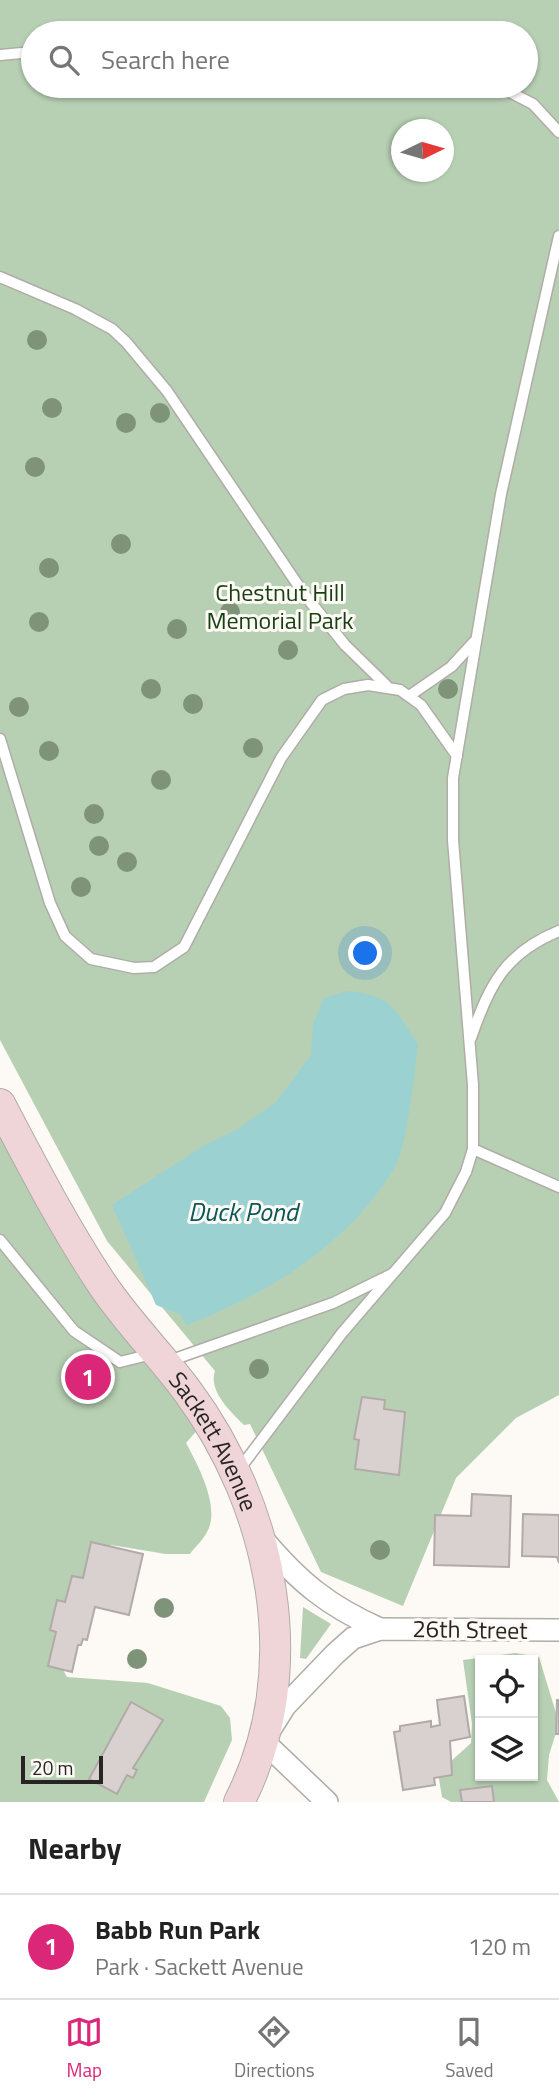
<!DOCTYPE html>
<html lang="en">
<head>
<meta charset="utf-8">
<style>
  :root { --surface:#fff; --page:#f2f2f2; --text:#222; --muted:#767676; --line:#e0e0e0; --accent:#db2777 }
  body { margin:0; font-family:"Titillium Web",sans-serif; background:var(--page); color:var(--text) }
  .controls { position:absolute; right:21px; bottom:21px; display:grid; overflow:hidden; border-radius:0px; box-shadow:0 2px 5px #0004 }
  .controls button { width:63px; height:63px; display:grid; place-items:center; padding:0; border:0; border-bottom:2px solid var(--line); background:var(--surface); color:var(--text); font:35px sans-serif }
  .compass { position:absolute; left:391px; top:119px; width:63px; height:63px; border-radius:50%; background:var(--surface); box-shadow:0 2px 5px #0004; rotate:85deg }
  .scale { position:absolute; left:21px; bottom:18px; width:82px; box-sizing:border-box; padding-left:7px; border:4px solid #272523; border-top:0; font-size:19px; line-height:24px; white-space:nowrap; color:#272523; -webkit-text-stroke:5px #fdf9f4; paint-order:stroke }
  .you { position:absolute; left:366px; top:954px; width:24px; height:24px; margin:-18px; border:5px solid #fff; border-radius:50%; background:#1a73e8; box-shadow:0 0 0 10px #1a73e833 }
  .badge { display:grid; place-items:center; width:46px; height:46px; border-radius:50%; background:var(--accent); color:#fff; font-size:23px; font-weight:700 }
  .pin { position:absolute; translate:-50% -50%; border:4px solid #fff; box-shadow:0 2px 7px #0006 }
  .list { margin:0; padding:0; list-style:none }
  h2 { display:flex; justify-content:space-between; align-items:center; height:91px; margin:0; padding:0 28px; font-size:30px }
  h2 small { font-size:23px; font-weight:400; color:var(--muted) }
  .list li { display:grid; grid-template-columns:46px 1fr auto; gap:21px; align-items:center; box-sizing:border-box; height:105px; padding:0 28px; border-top:2px solid var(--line) }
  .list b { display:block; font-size:26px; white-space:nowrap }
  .list p { margin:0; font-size:23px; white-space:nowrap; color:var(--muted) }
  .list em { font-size:23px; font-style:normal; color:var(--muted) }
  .icon { flex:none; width:38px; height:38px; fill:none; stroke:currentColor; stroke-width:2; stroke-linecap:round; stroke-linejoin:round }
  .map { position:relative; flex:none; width:559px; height:1802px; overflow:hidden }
  .search { position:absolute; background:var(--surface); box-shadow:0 2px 5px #0004; left:21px; right:21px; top:21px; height:77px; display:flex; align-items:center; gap:18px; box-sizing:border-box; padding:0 24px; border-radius:38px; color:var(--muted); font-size:26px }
  .sheet { height:196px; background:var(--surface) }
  nav { display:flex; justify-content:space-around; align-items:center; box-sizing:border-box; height:98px; border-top:2px solid var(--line); background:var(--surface); font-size:19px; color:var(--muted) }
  nav a { display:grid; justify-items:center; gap:4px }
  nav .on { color:var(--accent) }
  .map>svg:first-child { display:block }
</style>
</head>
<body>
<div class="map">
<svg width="559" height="1802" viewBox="0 0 559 1802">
  <rect width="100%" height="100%" fill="#fdf9f4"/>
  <g fill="#b7d0b3" fill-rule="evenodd">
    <path d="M0 0H559V1395L516 1418 456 1478 403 1606 321 1572 250 1424 244 1425C231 1412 208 1391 215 1371L107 1241 0 1040ZM33 33H526V86H33ZM402 130H444V172H402Z"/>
    <path d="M0 1104 206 1420 186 1443C198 1465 221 1508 207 1532 203 1540 195 1547 190 1554H166L111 1545 57 1612 53 1652 67 1677 148 1683 221 1706 230 1718 232 1740 204 1802H0Z"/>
    <polygon points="303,1607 331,1624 306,1659 300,1658"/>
    <path d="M515 1653 539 1657 559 1723 549 1755 547 1780 559 1802H451L442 1797 438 1773 471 1743 472 1724 463 1660ZM480 1660H533V1776H480Z"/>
  </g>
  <path fill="#9cd1d2" d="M347 991C393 995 394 1009 418 1044 415 1069 407 1146 396 1165 351 1243 269 1294 186 1325L181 1315 156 1305 112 1205 203 1146 236 1130 276 1102 311 1055 313 1024 324 998Z"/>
  <g fill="#d8d1cf" stroke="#b1aaa8" stroke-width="2">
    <polygon points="362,1397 385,1400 384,1409 405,1412 399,1475 355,1469 359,1440 354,1439"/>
    <polygon points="472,1494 511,1496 509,1567 434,1565 435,1515 471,1516"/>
    <polygon points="523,1514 559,1515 559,1563 557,1557 522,1556"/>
    <polygon points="91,1542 143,1554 129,1615 95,1607 87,1640 83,1639 81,1645 78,1645 72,1672 48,1666 56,1632 50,1630 57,1600 65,1602 72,1576 83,1578"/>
    <polygon points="464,1696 470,1737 450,1741 452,1775 434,1778 435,1785 403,1790 394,1732 400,1731 400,1726 431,1721 431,1727 440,1725 437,1700"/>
    <polygon points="557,1700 559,1700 559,1734 556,1734"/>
    <polygon points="131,1702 163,1720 133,1768 137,1770 133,1778 127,1775 117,1794 89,1779"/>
    <polygon points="492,1786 494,1802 462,1802 460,1790"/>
  </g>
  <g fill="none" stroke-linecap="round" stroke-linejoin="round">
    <g stroke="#b0aca7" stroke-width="13">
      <g id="lane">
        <polyline points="0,55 33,52"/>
        <polyline points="498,86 533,104 559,132"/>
        <polyline points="0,277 75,309 112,329 126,342 167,391 304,594 345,645 386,685"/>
        <polyline points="409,696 451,667 474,642"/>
        <polyline points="0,739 50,903 65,936 91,959 134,968 154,967 184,947 281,758 322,700 344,689 368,685 400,690 421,705 457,756"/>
        <path d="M471 1038C489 985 505 953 559 931"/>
        <polyline points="473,1149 559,1187"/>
        <polyline points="0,1240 74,1331 120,1362 152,1354"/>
        <polyline points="169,1361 333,1303 392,1274"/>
        <polyline points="238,1471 342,1333 445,1213 466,1172 473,1149 473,1085 453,840 453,778 501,494 559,236"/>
      </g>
    </g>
    <g stroke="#b0aca7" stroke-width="24">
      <g id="street">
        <path d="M262 1538C299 1582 328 1606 380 1629"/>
        <polyline points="327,1802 263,1741 285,1706 335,1654 353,1638 380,1629 559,1630"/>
      </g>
    </g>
    <g stroke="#b0aca7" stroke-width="32">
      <g id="secondary">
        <path id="s1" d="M0 1104C32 1165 64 1227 102 1284 128 1323 161 1355 188 1392 273 1507 307 1671 239 1802"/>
      </g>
    </g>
    <use href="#lane" stroke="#fff" stroke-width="10"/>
    <use href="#street" stroke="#fff" stroke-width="21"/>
    <use href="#secondary" stroke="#f0d5d8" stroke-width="30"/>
  </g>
  <g fill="#7e9378">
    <circle cx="37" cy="340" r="10"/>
    <circle cx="52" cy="408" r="10"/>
    <circle cx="160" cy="413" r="10"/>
    <circle cx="126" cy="423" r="10"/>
    <circle cx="35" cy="467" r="10"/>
    <circle cx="121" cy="544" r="10"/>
    <circle cx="49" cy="568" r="10"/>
    <circle cx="230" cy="612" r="10"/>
    <circle cx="39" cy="622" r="10"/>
    <circle cx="177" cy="629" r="10"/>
    <circle cx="288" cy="650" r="10"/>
    <circle cx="151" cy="689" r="10"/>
    <circle cx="448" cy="689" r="10"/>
    <circle cx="193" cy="704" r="10"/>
    <circle cx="19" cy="707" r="10"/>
    <circle cx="253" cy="748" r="10"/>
    <circle cx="49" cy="751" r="10"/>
    <circle cx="161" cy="780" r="10"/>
    <circle cx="94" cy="814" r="10"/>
    <circle cx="99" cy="846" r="10"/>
    <circle cx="127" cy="862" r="10"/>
    <circle cx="81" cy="887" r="10"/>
    <circle cx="259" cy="1369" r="10"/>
    <circle cx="380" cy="1550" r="10"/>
    <circle cx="164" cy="1608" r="10"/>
    <circle cx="137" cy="1659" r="10"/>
  </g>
  <g text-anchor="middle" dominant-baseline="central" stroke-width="6" stroke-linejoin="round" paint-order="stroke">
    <g font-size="24" fill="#163f13" stroke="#fdf9f4">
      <text x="280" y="592">Chestnut Hill<tspan x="280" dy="28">Memorial Park</tspan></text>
    </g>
    <g font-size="24" fill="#272523" stroke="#fdf9f4">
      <text stroke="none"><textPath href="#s1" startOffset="401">Sackett Avenue</textPath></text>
      <text transform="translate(470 1629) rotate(1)">26th Street</text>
    </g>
    <g font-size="26" font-style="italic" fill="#0b5859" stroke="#fdf9f4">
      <text x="243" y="1211">Duck Pond</text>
    </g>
  </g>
</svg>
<div class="controls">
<button><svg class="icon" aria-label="locate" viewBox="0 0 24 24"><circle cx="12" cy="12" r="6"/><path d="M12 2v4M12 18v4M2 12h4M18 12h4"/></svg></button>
<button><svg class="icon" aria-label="layers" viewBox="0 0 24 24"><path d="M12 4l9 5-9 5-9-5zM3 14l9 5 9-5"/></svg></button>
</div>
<svg class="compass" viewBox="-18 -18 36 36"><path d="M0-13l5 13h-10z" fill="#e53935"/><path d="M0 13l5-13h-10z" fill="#767676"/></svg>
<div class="scale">20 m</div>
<div class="you"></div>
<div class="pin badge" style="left:88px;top:1377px">1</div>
<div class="search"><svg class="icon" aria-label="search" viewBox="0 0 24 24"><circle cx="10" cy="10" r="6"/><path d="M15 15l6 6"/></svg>Search here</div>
</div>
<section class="sheet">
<h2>Nearby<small></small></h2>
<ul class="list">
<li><span class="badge">1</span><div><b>Babb Run Park</b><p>Park · Sackett Avenue</p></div><em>120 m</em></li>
</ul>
</section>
<nav>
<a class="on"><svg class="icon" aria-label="map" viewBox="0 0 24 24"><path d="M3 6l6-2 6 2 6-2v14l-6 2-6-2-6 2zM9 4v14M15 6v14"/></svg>Map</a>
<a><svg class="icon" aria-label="directions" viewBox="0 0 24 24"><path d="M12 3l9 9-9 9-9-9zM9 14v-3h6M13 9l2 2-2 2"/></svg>Directions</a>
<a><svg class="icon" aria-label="saved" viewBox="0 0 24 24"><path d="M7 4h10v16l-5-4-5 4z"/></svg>Saved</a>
</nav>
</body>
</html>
